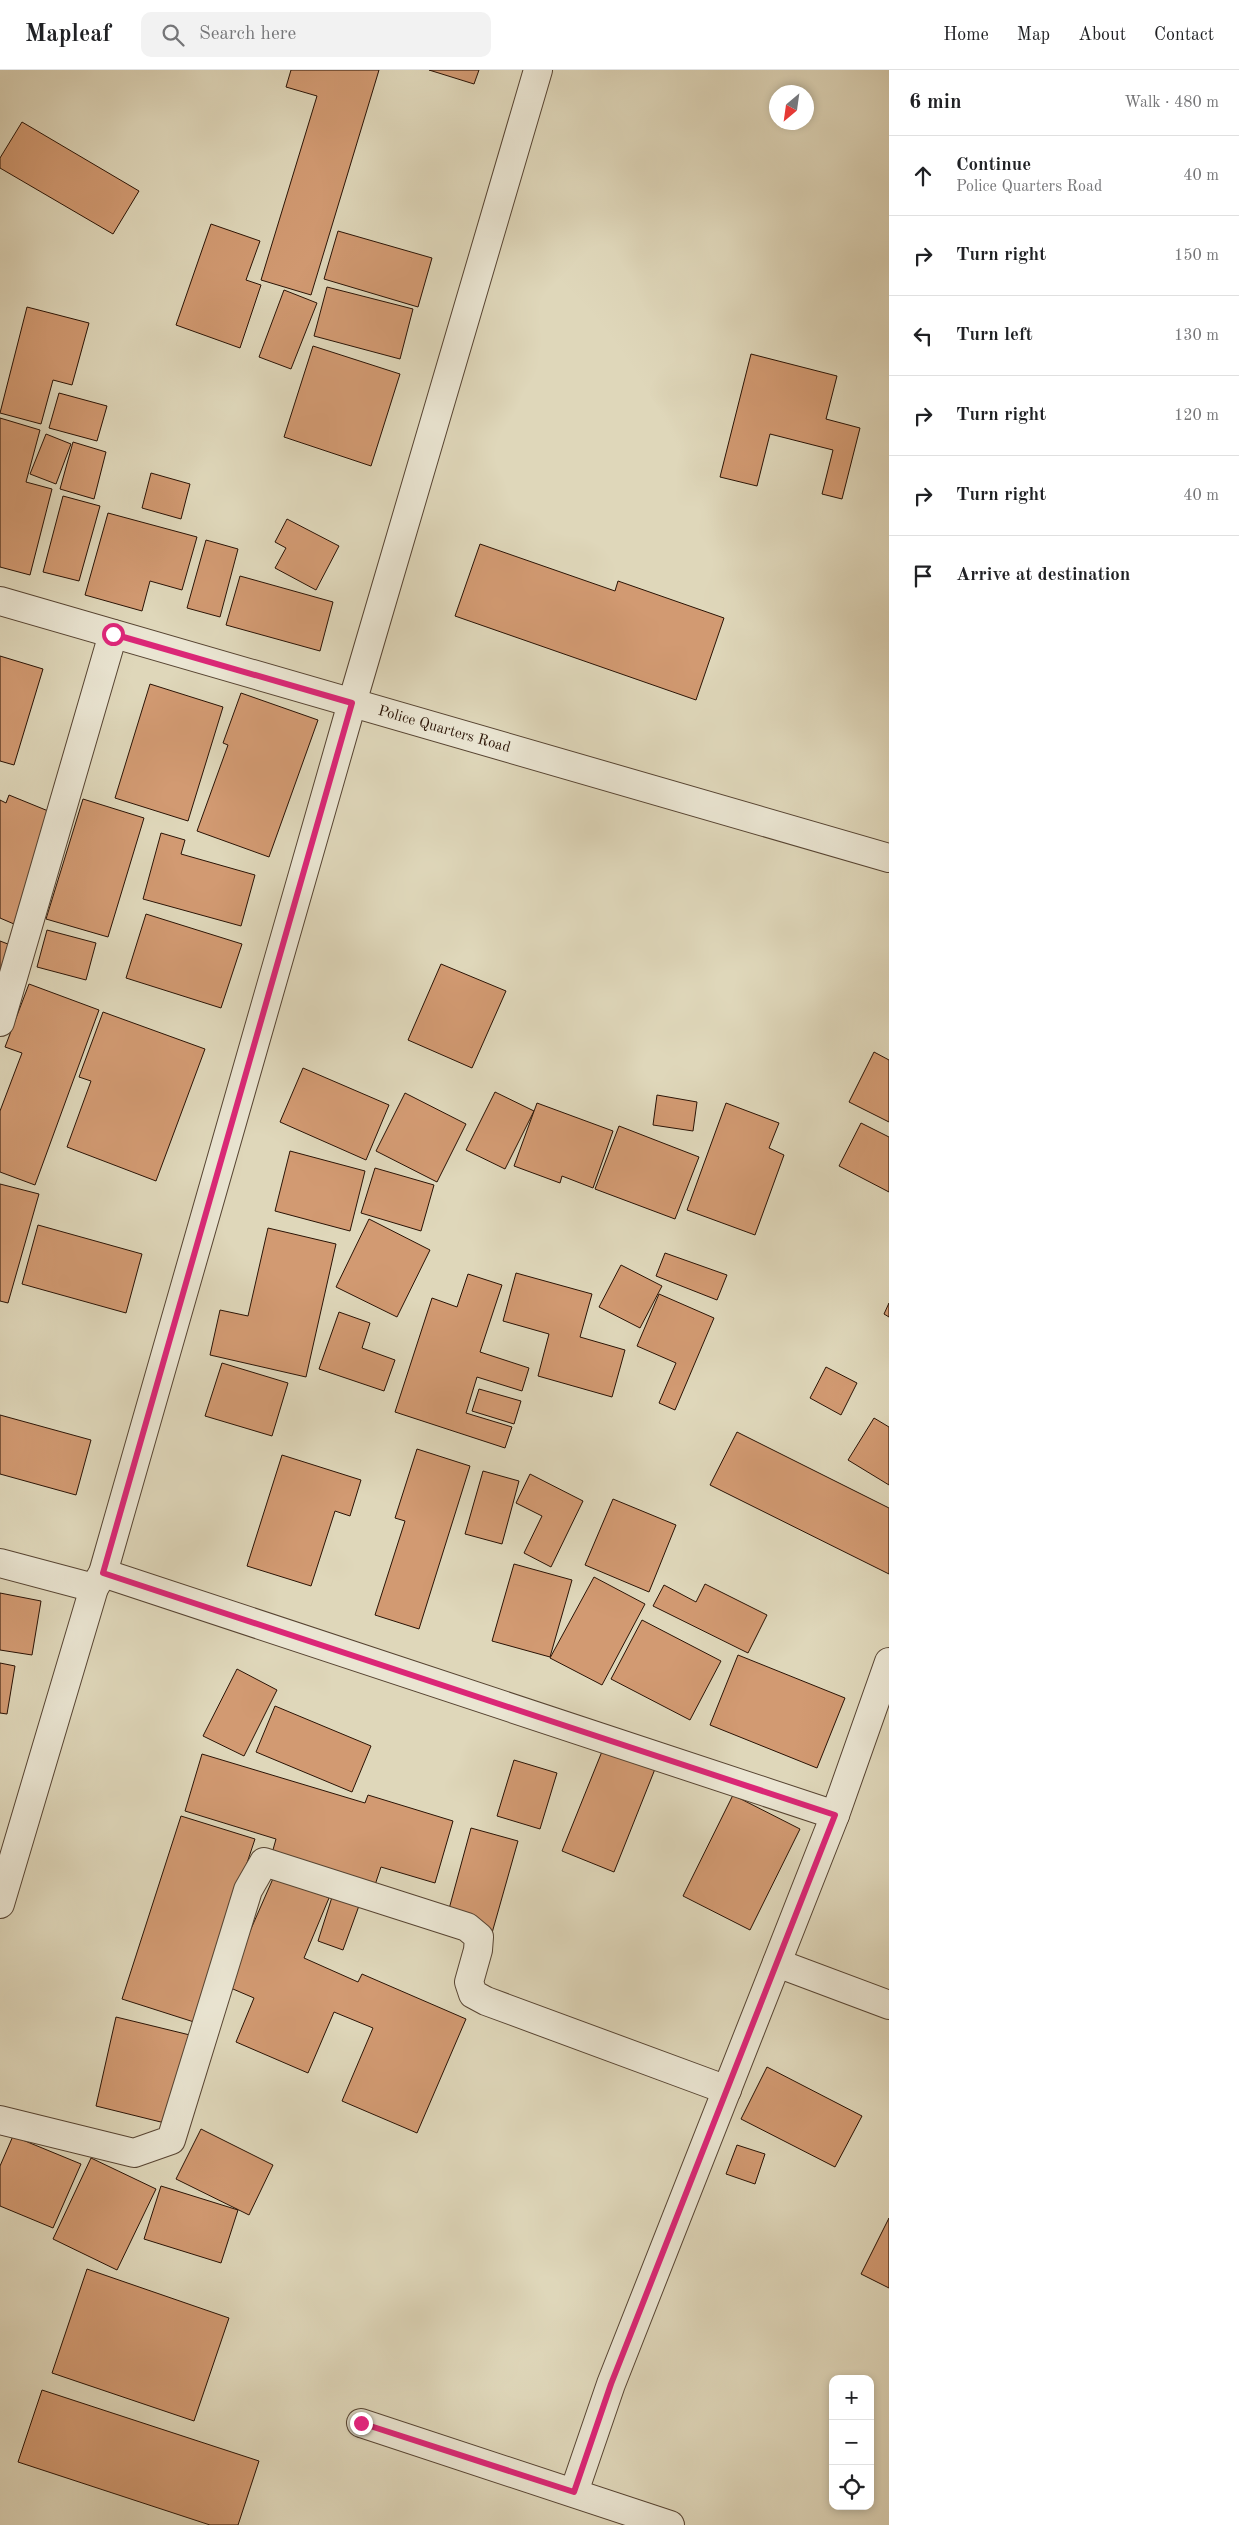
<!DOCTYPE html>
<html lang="en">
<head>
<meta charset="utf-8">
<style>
  :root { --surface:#fff; --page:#f2f2f2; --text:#202124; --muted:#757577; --line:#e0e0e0 }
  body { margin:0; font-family:"Old Standard TT",serif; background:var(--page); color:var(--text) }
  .controls { position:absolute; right:15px; bottom:15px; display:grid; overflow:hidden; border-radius:10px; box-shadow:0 2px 8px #0003 }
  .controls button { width:45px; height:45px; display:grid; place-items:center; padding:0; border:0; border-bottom:1px solid var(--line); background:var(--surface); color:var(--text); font:25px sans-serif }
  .compass { position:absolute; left:769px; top:15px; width:45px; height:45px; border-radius:50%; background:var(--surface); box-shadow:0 2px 8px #0003; rotate:209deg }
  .stop { position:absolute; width:15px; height:15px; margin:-11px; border:4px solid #db2777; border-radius:50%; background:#fff }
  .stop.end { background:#db2777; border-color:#fff; box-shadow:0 1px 5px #0008 }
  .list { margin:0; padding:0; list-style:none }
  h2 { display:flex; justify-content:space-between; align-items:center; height:65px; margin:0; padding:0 20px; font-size:21px }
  h2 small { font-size:16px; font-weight:400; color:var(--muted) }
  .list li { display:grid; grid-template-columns:32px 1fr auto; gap:15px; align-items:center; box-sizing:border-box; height:80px; padding:0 20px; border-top:1px solid var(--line) }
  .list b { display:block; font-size:19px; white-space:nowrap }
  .list p { margin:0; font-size:16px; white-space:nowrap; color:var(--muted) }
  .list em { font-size:16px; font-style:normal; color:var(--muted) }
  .icon { flex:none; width:28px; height:28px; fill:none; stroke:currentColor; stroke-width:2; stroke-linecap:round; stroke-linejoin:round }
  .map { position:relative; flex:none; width:889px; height:2455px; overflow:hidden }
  header { display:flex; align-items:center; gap:30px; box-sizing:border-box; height:70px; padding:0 25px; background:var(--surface); border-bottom:1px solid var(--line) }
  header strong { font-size:24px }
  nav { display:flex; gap:28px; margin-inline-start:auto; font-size:18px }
  .search { width:350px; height:45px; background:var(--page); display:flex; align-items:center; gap:12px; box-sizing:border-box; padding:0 18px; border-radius:10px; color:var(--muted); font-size:19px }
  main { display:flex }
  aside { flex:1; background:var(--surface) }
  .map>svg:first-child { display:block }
</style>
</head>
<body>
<header>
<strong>Mapleaf</strong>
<div class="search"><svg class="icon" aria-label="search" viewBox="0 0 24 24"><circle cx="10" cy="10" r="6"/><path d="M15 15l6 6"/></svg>Search here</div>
<nav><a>Home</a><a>Map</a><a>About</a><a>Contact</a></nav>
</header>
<main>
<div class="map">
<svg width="889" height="2455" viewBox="0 0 889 2455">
  <rect width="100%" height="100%" fill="#dfd7ba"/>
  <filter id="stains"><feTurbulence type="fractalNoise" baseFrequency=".004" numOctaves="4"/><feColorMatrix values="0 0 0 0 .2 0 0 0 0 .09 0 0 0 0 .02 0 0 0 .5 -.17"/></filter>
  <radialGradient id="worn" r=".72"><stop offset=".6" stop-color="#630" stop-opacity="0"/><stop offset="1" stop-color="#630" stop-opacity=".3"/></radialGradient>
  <g fill="#d29a72" stroke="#2a1305">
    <polygon points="291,0 379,0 311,225 261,210 317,26 286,17"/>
    <polygon points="429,0 479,0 474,14"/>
    <polygon points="22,52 139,121 113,164 0,98 0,88"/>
    <polygon points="211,154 260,171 246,210 261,215 240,278 176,255"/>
    <polygon points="338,161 432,188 418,237 324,209"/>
    <polygon points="327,217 413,239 400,289 314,266"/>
    <polygon points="284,220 317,233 291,299 259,287"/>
    <polygon points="27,237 89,253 72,315 53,310 41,354 0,343"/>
    <polygon points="313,276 400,304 371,396 284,367"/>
    <polygon points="751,284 837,306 826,349 860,358 842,429 822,424 833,380 770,364 757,416 720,407"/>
    <polygon points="59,323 107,336 97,371 49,358"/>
    <polygon points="0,348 40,360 26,412 52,419 30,505 0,497"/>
    <polygon points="46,364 71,374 56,414 30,404"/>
    <polygon points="73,372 106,382 94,429 60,419"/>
    <polygon points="151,403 190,414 181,449 142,438"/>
    <polygon points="63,426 100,436 79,511 43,502"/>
    <polygon points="108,443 197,467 182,520 150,511 142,541 85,525"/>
    <polygon points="287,449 339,476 316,520 275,498 286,478 275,472"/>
    <polygon points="206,470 238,479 220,547 187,538"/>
    <polygon points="480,474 615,521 618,511 724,548 696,630 455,546"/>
    <polygon points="240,506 333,532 320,581 226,555"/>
    <polygon points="0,586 43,599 14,695 0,691"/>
    <polygon points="150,614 223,637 188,751 115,728"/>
    <polygon points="241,623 318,650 269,787 197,761 228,675 223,673"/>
    <polygon points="9,725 58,745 14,854 0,848 0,730 6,733"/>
    <polygon points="83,729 144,748 108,867 46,849"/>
    <polygon points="161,763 185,770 181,784 255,805 241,856 143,829"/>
    <polygon points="146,844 242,874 221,938 126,908"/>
    <polygon points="47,860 96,873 86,910 37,897"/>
    <polygon points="0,871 21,879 0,914"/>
    <polygon points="441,894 506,921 472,998 408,970"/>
    <polygon points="29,914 99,940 35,1115 0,1102 0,1041 22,983 5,977"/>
    <polygon points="103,942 205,979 156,1111 67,1077 91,1011 79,1007"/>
    <polygon points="874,982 889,990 889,1052 849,1032"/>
    <polygon points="303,998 389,1035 366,1090 280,1052"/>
    <polygon points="495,1022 534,1041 505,1099 466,1080"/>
    <polygon points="405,1023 466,1054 437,1112 376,1081"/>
    <polygon points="657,1025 697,1032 693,1061 653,1055"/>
    <polygon points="537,1033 613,1061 593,1118 562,1106 560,1113 514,1096"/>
    <polygon points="726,1033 779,1053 769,1078 784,1085 755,1165 687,1140"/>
    <polygon points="861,1053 889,1067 889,1122 839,1096"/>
    <polygon points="619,1056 699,1087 675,1149 595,1119"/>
    <polygon points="290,1081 365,1101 350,1161 275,1141"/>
    <polygon points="375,1098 434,1115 421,1161 361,1143"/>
    <polygon points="0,1114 39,1124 8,1233 0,1231"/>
    <polygon points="369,1149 430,1180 397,1247 336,1217"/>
    <polygon points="38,1155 142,1184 126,1243 22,1214"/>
    <polygon points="268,1158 336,1174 306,1307 210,1285 220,1240 248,1246"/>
    <polygon points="665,1183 727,1205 717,1230 656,1206"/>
    <polygon points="621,1195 662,1216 640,1258 599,1237"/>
    <polygon points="516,1203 592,1224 580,1267 625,1280 612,1327 538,1306 549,1264 503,1251"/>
    <polygon points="468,1204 502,1215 480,1282 529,1298 522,1321 477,1307 466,1343 512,1357 505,1378 395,1342 432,1228 457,1237"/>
    <polygon points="659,1224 714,1248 675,1340 659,1333 676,1293 637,1276"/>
    <polygon points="889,1233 889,1247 884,1244"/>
    <polygon points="339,1242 370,1253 362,1278 395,1290 384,1321 319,1299"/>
    <polygon points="222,1293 288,1313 272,1366 205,1346"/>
    <polygon points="826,1297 857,1313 841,1345 810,1328"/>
    <polygon points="479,1319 521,1331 514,1354 472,1341"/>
    <polygon points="0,1345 91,1370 76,1425 0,1404"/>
    <polygon points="874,1348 889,1357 889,1415 848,1390"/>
    <polygon points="737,1362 889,1438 889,1504 710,1415"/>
    <polygon points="417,1379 470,1396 419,1559 375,1545 405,1451 395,1448"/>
    <polygon points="282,1385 361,1410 350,1446 335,1441 311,1516 247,1496"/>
    <polygon points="483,1401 519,1411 502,1474 465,1464"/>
    <polygon points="530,1404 583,1431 551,1497 524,1483 542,1446 516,1433"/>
    <polygon points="613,1429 676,1455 649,1522 585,1495"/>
    <polygon points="514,1494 572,1510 550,1587 492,1571"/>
    <polygon points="594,1507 645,1534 602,1615 550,1588"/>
    <polygon points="705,1514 767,1545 748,1583 653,1536 664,1515 696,1532"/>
    <polygon points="0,1523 41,1531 32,1585 0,1580"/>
    <polygon points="642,1550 721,1591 690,1650 611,1609"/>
    <polygon points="738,1585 845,1628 817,1698 710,1655"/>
    <polygon points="0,1593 15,1596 7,1644 0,1643"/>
    <polygon points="237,1599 277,1620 244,1686 203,1666"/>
    <polygon points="275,1636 371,1676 352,1722 256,1682"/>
    <polygon points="603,1679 655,1699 614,1802 562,1781"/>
    <polygon points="202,1684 365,1733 368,1725 453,1751 435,1813 381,1797 374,1818 271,1787 276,1769 185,1741"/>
    <polygon points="514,1690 557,1703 540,1759 497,1746"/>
    <polygon points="733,1725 800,1759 750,1860 683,1826"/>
    <polygon points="181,1746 255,1769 194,1952 122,1929"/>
    <polygon points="471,1758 518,1771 492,1863 446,1850"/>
    <polygon points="275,1804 329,1828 304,1888 358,1912 362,1904 466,1949 417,2063 342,2031 373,1958 334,1942 308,2003 236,1972 254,1928 226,1916"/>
    <polygon points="333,1824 360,1833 343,1880 318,1871"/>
    <polygon points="116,1947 194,1966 173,2055 96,2036"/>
    <polygon points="767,1997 862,2046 835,2097 741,2049"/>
    <polygon points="201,2059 273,2095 249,2145 176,2109"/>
    <polygon points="13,2066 81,2094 53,2158 0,2136 0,2096"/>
    <polygon points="737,2075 765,2084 755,2114 726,2104"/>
    <polygon points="91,2088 156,2119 117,2200 53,2169"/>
    <polygon points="161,2116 238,2140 221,2193 144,2169"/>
    <polygon points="889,2148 889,2218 861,2204"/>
    <polygon points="87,2199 229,2248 194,2351 52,2303"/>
    <polygon points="42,2320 259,2391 238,2455 210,2455 18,2392"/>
  </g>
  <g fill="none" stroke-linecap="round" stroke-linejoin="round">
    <g stroke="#574432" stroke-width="30">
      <g id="minor">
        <polyline points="0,531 889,788"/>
        <polyline points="0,952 113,564"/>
        <polyline points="0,1493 94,1518"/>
        <polyline points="103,1503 835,1745 889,1592"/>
        <polyline points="0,1834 94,1518 103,1503 352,633 538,0"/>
        <polyline points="777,1893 889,1935"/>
        <polyline points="0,2050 134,2083 171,2070 248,1820 264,1792 467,1857 479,1867 478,1880 469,1912 473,1924 486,1931 727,2020"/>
        <polyline points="361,2353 670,2455"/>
        <polyline points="574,2422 611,2314 835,1745"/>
      </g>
    </g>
    <use href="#minor" stroke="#eae5d2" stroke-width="28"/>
  </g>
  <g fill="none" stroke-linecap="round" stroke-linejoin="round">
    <polyline stroke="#db2777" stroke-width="6" points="113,564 352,633 103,1503 835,1745 611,2314 574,2422 361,2353"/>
  </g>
  <g text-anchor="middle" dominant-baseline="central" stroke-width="4.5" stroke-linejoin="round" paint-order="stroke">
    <g font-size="15" fill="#2a1305" stroke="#eae5d2">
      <text transform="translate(444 660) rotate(16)">Police Quarters Road</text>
    </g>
  </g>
  <rect width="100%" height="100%" filter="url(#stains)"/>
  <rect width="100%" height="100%" fill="url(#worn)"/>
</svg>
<div class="controls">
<button>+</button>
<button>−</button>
<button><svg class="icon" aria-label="locate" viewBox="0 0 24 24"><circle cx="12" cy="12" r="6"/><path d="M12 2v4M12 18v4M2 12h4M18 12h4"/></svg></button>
</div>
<svg class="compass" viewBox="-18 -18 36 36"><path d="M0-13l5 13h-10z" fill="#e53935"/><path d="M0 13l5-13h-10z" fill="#757577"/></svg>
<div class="stop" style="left:113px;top:564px"></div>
<div class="stop end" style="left:361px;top:2353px"></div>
</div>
<aside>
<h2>6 min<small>Walk · 480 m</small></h2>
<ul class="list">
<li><svg class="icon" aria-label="ahead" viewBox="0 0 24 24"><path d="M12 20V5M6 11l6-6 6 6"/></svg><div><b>Continue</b><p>Police Quarters Road</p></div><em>40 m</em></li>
<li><svg class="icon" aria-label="right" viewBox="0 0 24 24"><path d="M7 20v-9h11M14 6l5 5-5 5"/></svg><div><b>Turn right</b></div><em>150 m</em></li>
<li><svg class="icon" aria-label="left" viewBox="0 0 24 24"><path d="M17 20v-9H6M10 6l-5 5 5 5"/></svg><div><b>Turn left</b></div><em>130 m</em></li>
<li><svg class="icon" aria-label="right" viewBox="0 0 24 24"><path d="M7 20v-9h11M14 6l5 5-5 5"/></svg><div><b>Turn right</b></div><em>120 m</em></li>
<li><svg class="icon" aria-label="right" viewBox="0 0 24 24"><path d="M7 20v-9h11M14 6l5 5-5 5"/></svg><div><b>Turn right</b></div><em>40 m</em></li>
<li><svg class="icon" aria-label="arrive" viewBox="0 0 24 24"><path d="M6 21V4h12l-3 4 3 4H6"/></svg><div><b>Arrive at destination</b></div></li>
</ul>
</aside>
</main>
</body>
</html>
